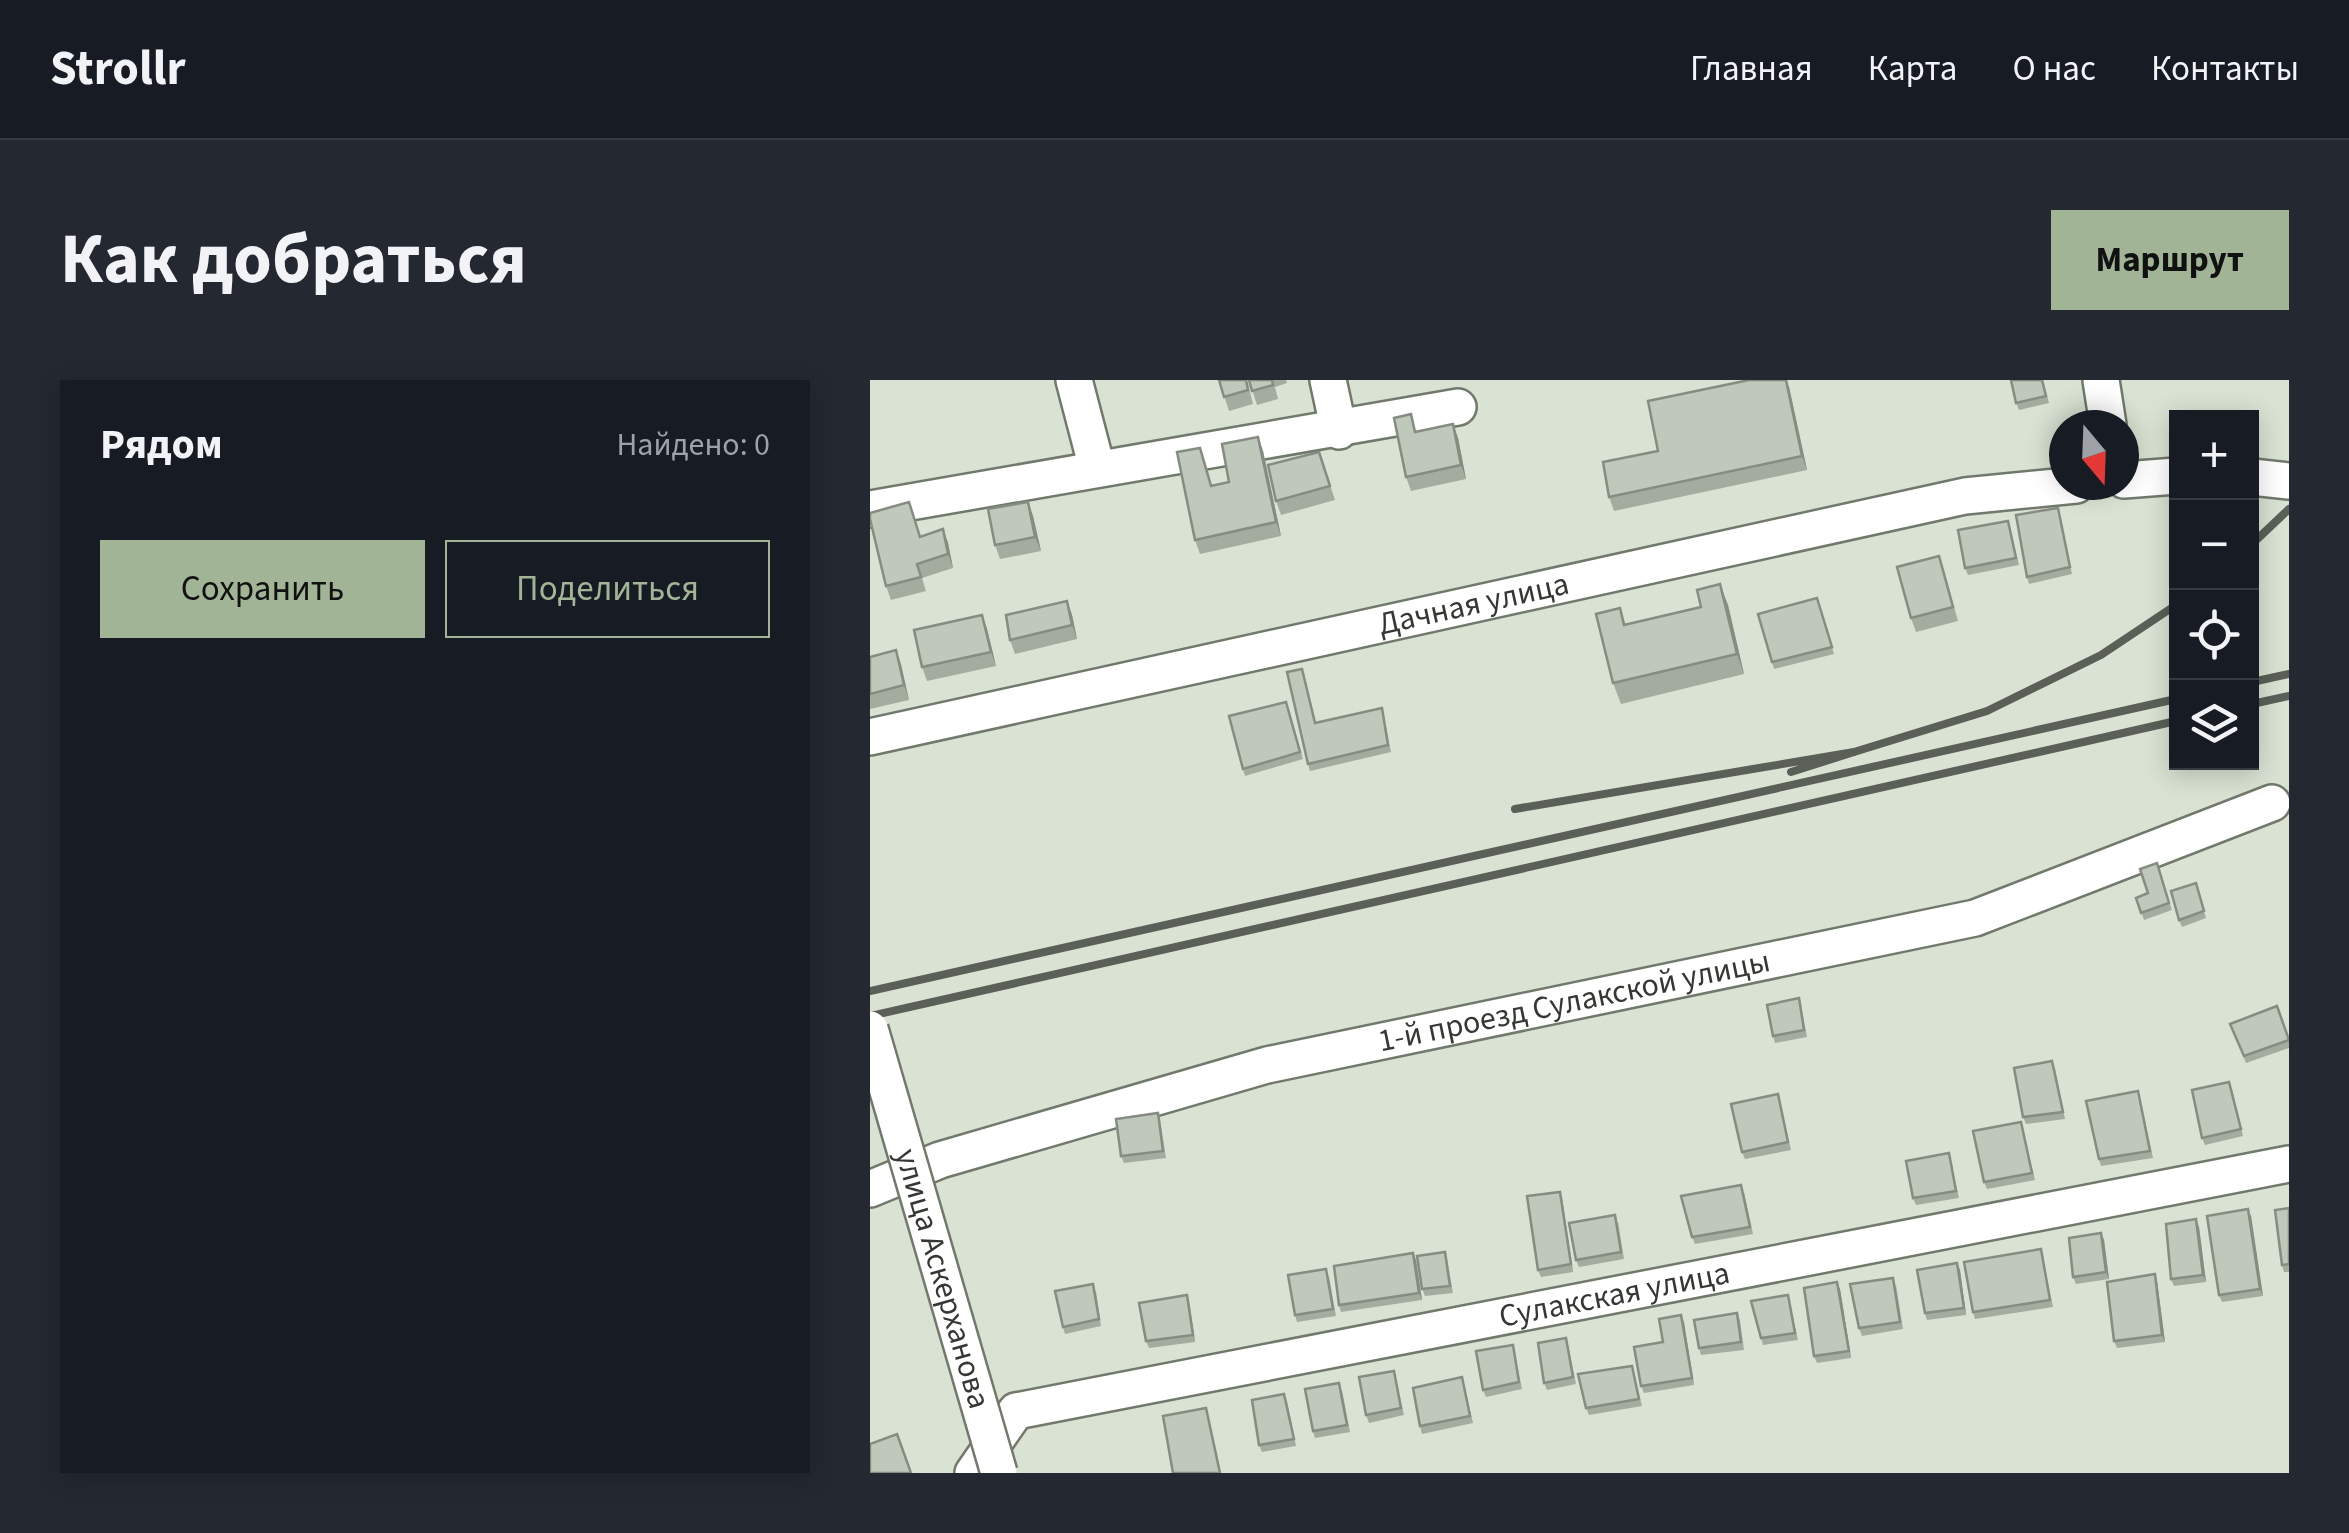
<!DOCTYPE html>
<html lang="ru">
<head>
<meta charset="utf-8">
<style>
  :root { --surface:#171b24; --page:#242831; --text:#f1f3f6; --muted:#9ea1a6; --line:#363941; --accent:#a1b496 }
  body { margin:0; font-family:"Source Sans 3",sans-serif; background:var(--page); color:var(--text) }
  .controls { position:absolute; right:30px; top:30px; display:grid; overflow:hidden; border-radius:0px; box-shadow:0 5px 25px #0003 }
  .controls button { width:90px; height:90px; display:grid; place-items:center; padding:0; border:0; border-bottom:2px solid var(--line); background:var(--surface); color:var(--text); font:50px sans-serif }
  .compass { position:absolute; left:1179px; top:30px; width:90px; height:90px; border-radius:50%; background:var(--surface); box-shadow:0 5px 25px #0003; rotate:161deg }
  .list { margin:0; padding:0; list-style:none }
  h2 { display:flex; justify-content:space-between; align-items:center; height:130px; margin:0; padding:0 40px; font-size:42px }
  h2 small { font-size:32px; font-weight:400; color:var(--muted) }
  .actions { display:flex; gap:20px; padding:30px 40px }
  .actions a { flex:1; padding:22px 0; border:2px solid var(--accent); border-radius:0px; text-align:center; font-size:35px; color:var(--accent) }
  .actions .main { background:var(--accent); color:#111 }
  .icon { flex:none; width:55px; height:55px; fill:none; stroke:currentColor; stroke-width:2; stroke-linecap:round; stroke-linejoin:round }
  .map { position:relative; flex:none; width:1419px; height:1093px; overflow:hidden; border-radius:0px }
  header { display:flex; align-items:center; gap:60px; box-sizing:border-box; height:140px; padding:0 50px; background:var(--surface); border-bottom:2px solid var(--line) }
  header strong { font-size:48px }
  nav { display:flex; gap:55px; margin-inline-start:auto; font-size:35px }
  .intro { display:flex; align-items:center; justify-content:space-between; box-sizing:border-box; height:240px; padding:0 60px }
  h1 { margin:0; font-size:70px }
  .button { padding:25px 45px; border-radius:0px; background:var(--accent); color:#111; font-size:35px; font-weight:700 }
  main { display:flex; gap:60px; padding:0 60px }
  aside { flex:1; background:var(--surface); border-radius:0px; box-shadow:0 5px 25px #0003 }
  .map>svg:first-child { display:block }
</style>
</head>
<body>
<header>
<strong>Strollr</strong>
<nav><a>Главная</a><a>Карта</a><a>О нас</a><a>Контакты</a></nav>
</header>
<div class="intro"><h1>Как добраться</h1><a class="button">Маршрут</a></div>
<main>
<aside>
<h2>Рядом<small>Найдено: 0</small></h2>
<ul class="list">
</ul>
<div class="actions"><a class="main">Сохранить</a><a>Поделиться</a></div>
</aside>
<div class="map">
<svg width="1419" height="1093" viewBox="0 0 1419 1093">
  <rect width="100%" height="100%" fill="#d9e2d3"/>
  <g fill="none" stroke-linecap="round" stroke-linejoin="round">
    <g stroke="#71796c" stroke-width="40">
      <g id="minor">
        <polyline points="204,0 227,88"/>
        <polyline points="458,0 469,51"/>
        <polyline points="1231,0 1238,45"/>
        <polyline points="1382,97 1419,101"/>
        <polyline points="1254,100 1306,96"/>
        <polyline points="0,129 588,27"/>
        <path id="s1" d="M0 357 1095 116 1206 105"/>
        <path id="s2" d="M0 809 70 780 397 685 1105 538 1402 423"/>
        <path id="s3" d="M103 1093 146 1031 1419 784"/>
      </g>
    </g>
    <use href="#minor" stroke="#fff" stroke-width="35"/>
    <g stroke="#5a5f57" stroke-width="8">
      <polyline points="1382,164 1419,129"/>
      <polyline points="1382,302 1419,294"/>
      <polyline points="1382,324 1419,316"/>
      <polyline points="984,372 1117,331 1231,275 1306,225"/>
      <polyline points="645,429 984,372 921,392"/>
      <polyline points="0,611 1306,319"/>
      <polyline points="0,636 1306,341"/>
    </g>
    <g stroke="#71796c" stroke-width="40" stroke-linecap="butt">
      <g id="minor-bridge">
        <path id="s4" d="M0 649 129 1093"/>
      </g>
    </g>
    <use href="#minor-bridge" stroke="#fff" stroke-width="35"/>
  </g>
  <g fill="#a4aca0">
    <polygon points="349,0 377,0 383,24 359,31"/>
    <polygon points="379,0 416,0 417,3 405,7 408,19 387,25"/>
    <polygon points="1173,0 1179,23 1149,30 1146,23"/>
    <polygon points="919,7 937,90 744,131 739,117 788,71"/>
    <polygon points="583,44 588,58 596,99 541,111 536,97 547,52"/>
    <polygon points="388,57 393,71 411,156 330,174 325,160 335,82 342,106 359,102"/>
    <polygon points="449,72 465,120 411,135 406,121"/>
    <polygon points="158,122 163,136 171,171 130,179 125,165"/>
    <polygon points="1188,128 1202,194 1159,204 1157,197"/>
    <polygon points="44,136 50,157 73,149 78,163 83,188 52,198 56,211 21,220 16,206"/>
    <polygon points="1140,148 1149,185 1098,195 1095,188"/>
    <polygon points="1074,190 1088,241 1046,252 1041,238"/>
    <polygon points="947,218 964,274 904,289 902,282"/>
    <polygon points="197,221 202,235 207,259 145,274 140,260"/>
    <polygon points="858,225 874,294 751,324 743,303 750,228 756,245"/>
    <polygon points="112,235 117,249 126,286 57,301 52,287"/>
    <polygon points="26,270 39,320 0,329 0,277"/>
    <polygon points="434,296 446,343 514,336 521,372 440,391 438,384"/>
    <polygon points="416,322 433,379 375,396 373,389"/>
    <polygon points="1287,483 1302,530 1274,540 1266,518 1278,513"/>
    <polygon points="1326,503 1336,538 1312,547 1309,540"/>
    <polygon points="931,625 937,657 905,663 903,656"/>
    <polygon points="1360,644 1419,658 1419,668 1376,683"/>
    <polygon points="1185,688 1195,739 1156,744 1153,737"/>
    <polygon points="1362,709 1373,756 1335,765 1332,758"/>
    <polygon points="908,714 921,770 875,779 872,772"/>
    <polygon points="1270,718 1283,778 1231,786 1229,779"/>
    <polygon points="288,733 290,740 296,778 254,783 251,776"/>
    <polygon points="1151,742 1165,800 1117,809 1114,802"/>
    <polygon points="1079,773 1089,818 1046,825 1043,818"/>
    <polygon points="690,812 692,819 703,892 671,897 668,890"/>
    <polygon points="874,812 883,854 825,864 822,857"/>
    <polygon points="1419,828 1419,892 1414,892 1412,885"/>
    <polygon points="1381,836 1393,916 1352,922 1349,915"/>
    <polygon points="748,842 754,879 709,887 706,880"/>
    <polygon points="1329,847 1336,902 1304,906 1301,899"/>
    <polygon points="1231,853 1234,860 1239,899 1206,904 1203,897"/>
    <polygon points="1171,869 1183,927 1105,939 1103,932"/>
    <polygon points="543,873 546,880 552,920 471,932 469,925"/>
    <polygon points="577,879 583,913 555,916 552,909"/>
    <polygon points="1087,883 1090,890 1096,935 1057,940 1055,933"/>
    <polygon points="459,896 466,936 427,942 425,935"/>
    <polygon points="1287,901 1295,962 1247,968 1244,961"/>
    <polygon points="1026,905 1033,949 992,956 989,948"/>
    <polygon points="970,909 981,978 947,983 944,976"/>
    <polygon points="226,911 231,946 195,954 193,947"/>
    <polygon points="918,915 928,960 893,965 891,958"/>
    <polygon points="319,922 325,962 279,968 276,961"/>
    <polygon points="867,933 870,940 874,970 831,975 829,968"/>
    <polygon points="811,935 824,1005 774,1013 771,1006 793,962"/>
    <polygon points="643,965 652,1009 616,1017 613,1010"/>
    <polygon points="698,965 706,1004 677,1010 674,1003"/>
    <polygon points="762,986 772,1026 719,1035 716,1028"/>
    <polygon points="524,991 534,1035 499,1043 496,1035"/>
    <polygon points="594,1004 603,1043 552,1054 550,1046"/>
    <polygon points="472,1010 480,1052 445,1058 443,1051"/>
    <polygon points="417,1021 426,1066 392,1072 389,1065"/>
  </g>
  <g fill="#868c82">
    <polygon points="916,0 919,7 937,90 932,76"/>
    <polygon points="583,44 588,58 596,99 591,85"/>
    <polygon points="388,57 393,71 411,156 406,142"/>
    <polygon points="158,122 163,136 171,171 165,157"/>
    <polygon points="73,149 78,163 83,188 78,174"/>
    <polygon points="850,204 858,225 874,294 867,274"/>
    <polygon points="197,221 202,235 207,259 202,245"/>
    <polygon points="112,235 117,249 126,286 121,272"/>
    <polygon points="26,270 31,284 39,320 34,305"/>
    <polygon points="690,812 692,819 703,892 701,884"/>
    <polygon points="1378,829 1381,836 1393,916 1390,909"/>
    <polygon points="1326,839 1329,847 1336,902 1333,895"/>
    <polygon points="1231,853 1234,860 1239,899 1236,892"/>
    <polygon points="543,873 546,880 552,920 549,913"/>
    <polygon points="1087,883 1090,890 1096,935 1094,928"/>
    <polygon points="1285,894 1287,901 1295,962 1292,955"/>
    <polygon points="967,902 970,909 981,978 979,971"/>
    <polygon points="317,915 319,922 325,962 323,955"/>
    <polygon points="811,935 814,942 824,1005 822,998"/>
  </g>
  <g fill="#bfc8ba" stroke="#868c82" stroke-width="2.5">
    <polygon points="349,0 376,0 378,10 354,17"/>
    <polygon points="379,0 402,0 403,5 382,11"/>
    <polygon points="879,0 916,0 932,76 739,117 733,82 788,71 778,21"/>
    <polygon points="1141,0 1172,0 1176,16 1146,23"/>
    <polygon points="541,34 545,52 583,44 591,85 536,97 524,38"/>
    <polygon points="388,57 406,142 325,160 307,72 330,68 341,106 359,102 352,64"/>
    <polygon points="449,72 460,106 406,121 398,85"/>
    <polygon points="39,122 50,157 73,149 78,174 47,184 51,197 16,206 0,139 0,133"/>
    <polygon points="158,122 165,157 125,165 118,129"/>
    <polygon points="1188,128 1200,187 1157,197 1146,135"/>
    <polygon points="1138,141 1146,178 1095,188 1088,150"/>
    <polygon points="1069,176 1083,227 1041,238 1027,187"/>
    <polygon points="850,204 867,274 743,303 726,234 750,228 754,245 831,227 827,210"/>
    <polygon points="947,218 962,267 902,282 888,234"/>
    <polygon points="197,221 202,245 140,260 136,235"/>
    <polygon points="112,235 121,272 52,287 44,250"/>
    <polygon points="26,270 34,305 0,314 0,277"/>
    <polygon points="432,289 445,343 512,328 518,365 438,384 417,292"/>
    <polygon points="416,322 430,372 373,389 359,336"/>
    <polygon points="1287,483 1299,523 1271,533 1266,518 1278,513 1270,489"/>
    <polygon points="1326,503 1334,531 1309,540 1301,511"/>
    <polygon points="929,618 934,650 903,656 897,625"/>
    <polygon points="1407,626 1419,660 1374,676 1360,644"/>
    <polygon points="1182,681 1193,732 1153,737 1144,688"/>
    <polygon points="1359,702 1371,749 1332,758 1322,710"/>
    <polygon points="1268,711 1280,771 1229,779 1216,721"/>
    <polygon points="908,714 918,762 872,772 861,724"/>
    <polygon points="288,733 293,771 251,776 246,739"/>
    <polygon points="1151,742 1162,793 1114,802 1103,751"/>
    <polygon points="1079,773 1086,811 1043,818 1036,781"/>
    <polygon points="871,805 880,847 822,857 811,816"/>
    <polygon points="690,812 701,884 668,890 657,816"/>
    <polygon points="1419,828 1419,884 1412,885 1405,830"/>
    <polygon points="1378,829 1390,909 1349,915 1337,836"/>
    <polygon points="745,835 751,872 706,880 699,843"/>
    <polygon points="1326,839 1333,895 1301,899 1296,844"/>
    <polygon points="1231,853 1236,892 1203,897 1199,858"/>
    <polygon points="1171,869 1180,920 1103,932 1094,882"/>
    <polygon points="575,872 580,906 552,909 547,876"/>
    <polygon points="543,873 549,913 469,925 464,886"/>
    <polygon points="1087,883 1094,928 1055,933 1047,890"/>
    <polygon points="456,889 463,929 425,935 418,895"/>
    <polygon points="1285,894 1292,955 1244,961 1237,902"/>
    <polygon points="1023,898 1030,942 989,948 980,904"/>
    <polygon points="967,902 979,971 944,976 934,908"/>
    <polygon points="223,904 229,939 193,947 185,911"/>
    <polygon points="317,915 323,955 276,961 269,923"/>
    <polygon points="918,915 925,953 891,958 881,921"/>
    <polygon points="867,933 871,962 829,968 824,940"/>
    <polygon points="811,935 822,998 771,1006 764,967 793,962 789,939"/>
    <polygon points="696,958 703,997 674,1003 668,963"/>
    <polygon points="643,965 649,1002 613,1010 606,971"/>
    <polygon points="762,986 769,1019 716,1028 708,994"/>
    <polygon points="524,991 531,1028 496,1035 489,997"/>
    <polygon points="592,997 600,1036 550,1046 543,1008"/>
    <polygon points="469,1003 477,1045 443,1051 435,1009"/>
    <polygon points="414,1014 424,1059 389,1065 382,1020"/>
    <polygon points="336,1028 350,1093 303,1093 293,1036"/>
    <polygon points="27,1054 41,1093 0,1093 0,1064"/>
  </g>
  <g text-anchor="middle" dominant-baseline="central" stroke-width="8" stroke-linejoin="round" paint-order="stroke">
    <g font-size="32" fill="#343832" stroke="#d9e2d3">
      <text stroke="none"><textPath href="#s1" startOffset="618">Дачная улица</textPath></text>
      <text stroke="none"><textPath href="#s2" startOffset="730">1-й проезд Сулакской улицы</textPath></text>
      <text stroke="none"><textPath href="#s4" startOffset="260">улица Аскерханова</textPath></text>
      <text stroke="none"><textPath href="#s3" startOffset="685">Сулакская улица</textPath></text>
    </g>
  </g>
</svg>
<div class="controls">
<button>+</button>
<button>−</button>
<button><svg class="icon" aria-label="locate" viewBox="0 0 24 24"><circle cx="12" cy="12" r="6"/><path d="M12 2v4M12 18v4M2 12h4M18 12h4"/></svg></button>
<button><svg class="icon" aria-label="layers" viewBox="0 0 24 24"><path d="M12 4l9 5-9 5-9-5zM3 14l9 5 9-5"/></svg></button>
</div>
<svg class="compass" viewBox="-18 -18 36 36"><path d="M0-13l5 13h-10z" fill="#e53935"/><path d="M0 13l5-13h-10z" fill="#9ea1a6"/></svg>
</div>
</main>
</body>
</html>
